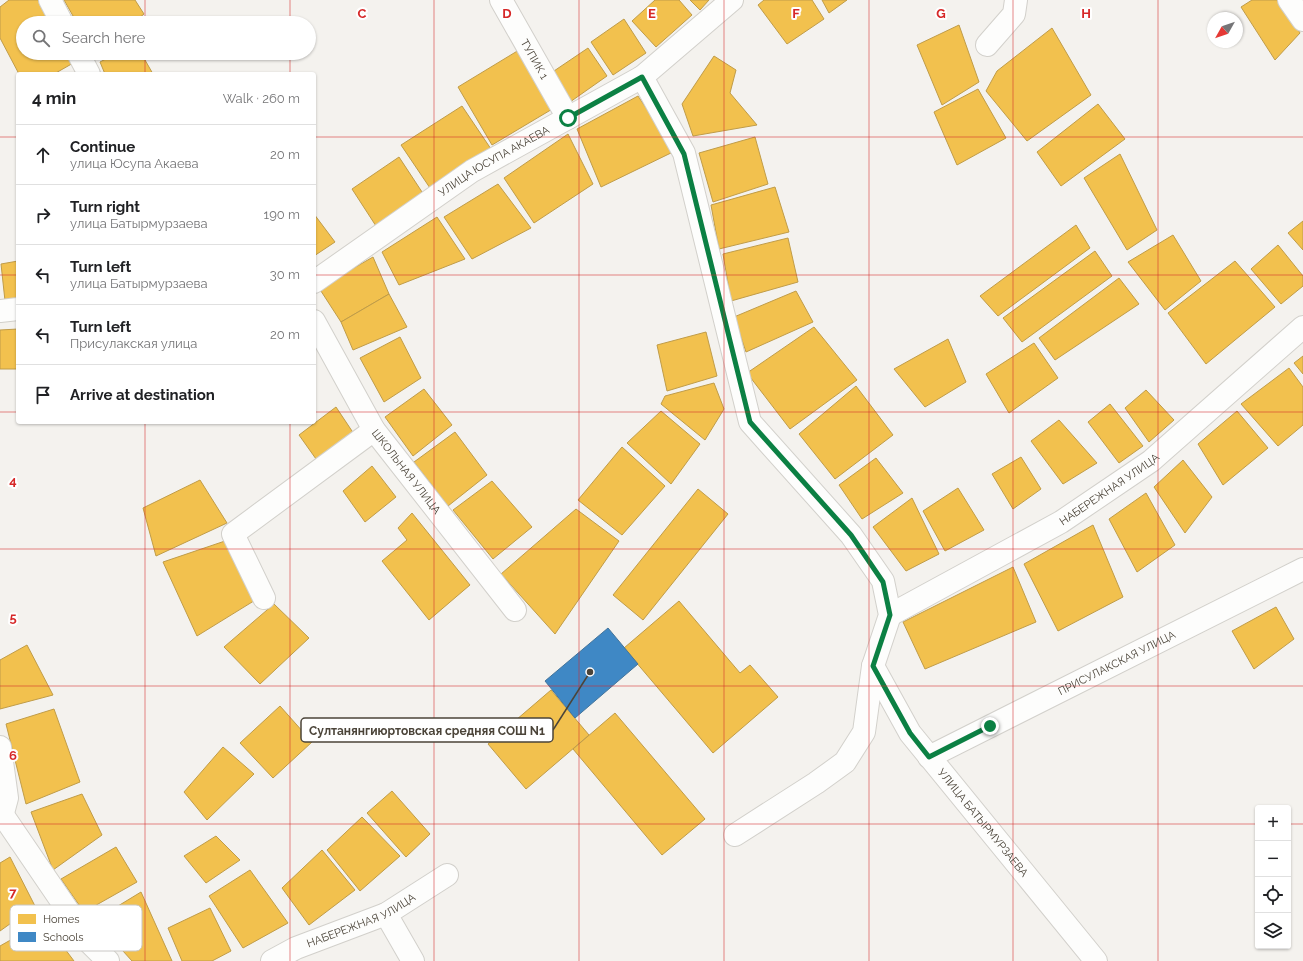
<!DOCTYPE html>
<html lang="en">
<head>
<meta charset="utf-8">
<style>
  :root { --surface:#fff; --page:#f6f6f6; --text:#202124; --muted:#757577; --line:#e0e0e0 }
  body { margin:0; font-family:Raleway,sans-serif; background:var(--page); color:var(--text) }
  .controls { position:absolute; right:12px; bottom:12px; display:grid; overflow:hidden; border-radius:4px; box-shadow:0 1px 3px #0004 }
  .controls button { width:36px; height:36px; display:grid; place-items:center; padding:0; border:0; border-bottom:1px solid var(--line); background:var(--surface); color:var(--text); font:20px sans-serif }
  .compass { position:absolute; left:1207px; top:12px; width:36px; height:36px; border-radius:50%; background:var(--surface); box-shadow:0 1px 3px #0004; rotate:230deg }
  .stop { position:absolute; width:12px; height:12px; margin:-9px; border:3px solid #0b8043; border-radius:50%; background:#fff }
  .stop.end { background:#0b8043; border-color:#fff; box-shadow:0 1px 4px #0008 }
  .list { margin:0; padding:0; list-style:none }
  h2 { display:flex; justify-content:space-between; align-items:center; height:52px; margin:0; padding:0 16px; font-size:17px }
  h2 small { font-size:13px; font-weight:400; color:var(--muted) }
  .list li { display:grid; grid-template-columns:26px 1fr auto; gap:12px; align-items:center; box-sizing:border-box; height:60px; padding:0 16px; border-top:1px solid var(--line) }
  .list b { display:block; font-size:15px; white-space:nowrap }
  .list p { margin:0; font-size:13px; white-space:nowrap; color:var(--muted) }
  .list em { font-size:13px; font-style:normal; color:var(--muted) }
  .icon { flex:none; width:22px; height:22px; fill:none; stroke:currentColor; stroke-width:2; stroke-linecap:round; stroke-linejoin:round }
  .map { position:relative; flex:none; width:1303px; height:961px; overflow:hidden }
  .search { position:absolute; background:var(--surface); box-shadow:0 1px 3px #0004; left:16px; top:16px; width:300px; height:44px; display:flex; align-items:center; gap:10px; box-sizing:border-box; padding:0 14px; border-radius:22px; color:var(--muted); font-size:15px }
  .panel { position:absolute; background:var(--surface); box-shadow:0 1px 3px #0004; left:16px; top:72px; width:300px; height:352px; border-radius:4px }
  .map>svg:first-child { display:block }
</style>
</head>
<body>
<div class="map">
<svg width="1303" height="961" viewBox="0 0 1303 961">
  <rect width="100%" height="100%" fill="#f4f2ee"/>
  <g fill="#f2c14e" stroke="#c09c48">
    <polygon points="9,0 40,0 53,23 23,23 23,53 70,53 75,62 54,74 19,74 0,38 0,7"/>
    <polygon points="64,0 135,0 144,14 133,23 77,23"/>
    <polygon points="655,0 679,0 692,15 656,47 632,21"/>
    <polygon points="690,0 709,0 700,10"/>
    <polygon points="764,0 812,0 824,19 787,44 758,5"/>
    <polygon points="822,0 847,0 829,13"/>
    <polygon points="1252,0 1281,0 1300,33 1275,60 1241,7"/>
    <polygon points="624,19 646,53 613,75 591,42"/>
    <polygon points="959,25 979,82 942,105 917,45"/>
    <polygon points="1052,28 1091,95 1027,141 986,91 997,71"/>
    <polygon points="588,48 607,76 570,102 551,73"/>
    <polygon points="519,50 554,108 492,145 458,87"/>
    <polygon points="117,53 141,53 153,74 105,74 100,62"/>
    <polygon points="714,56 736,70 730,93 757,125 693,136 682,104"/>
    <polygon points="978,89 1006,138 957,165 934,112"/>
    <polygon points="638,96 675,151 601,187 577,129"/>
    <polygon points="1098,104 1125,139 1061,186 1037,152"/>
    <polygon points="462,106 491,149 430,188 401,145"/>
    <polygon points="568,134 593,184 534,223 504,178"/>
    <polygon points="755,137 768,184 713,202 699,153"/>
    <polygon points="1120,154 1157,230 1127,250 1084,178"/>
    <polygon points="399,157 424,195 376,226 352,189"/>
    <polygon points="498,184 531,228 472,259 444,217"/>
    <polygon points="775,187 789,232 719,249 711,205"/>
    <polygon points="314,214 335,242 314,256"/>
    <polygon points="437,217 465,259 399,285 382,252"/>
    <polygon points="1303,221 1303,250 1288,233"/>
    <polygon points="1076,225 1090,248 998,316 980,296"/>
    <polygon points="1173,235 1201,281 1165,310 1128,262"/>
    <polygon points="788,238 798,282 731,301 723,254"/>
    <polygon points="1278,245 1303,276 1303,286 1281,304 1251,269"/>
    <polygon points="1095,251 1112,276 1022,342 1003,318"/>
    <polygon points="373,257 389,294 341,322 319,288"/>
    <polygon points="18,261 18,306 6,310 1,264"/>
    <polygon points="1235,261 1275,307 1206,364 1168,313"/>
    <polygon points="1119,278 1139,304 1055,360 1039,338"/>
    <polygon points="796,291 813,322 746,352 734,317"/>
    <polygon points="389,294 407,327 353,350 341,322"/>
    <polygon points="814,327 857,380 790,429 747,373"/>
    <polygon points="18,329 18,369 0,369 0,330"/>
    <polygon points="706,332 717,376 667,391 657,345"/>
    <polygon points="400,337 421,378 384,402 360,358"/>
    <polygon points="948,339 966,382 925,407 894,369"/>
    <polygon points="1034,343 1058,378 1009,413 986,374"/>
    <polygon points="1303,356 1303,374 1294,363"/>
    <polygon points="1289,368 1303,387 1303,425 1278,446 1241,404"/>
    <polygon points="714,383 724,409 705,440 661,404 665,396"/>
    <polygon points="856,386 893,435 835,479 799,434"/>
    <polygon points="424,389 452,425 413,456 385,417"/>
    <polygon points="1146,390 1174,420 1149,442 1125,408"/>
    <polygon points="1110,404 1143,446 1119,463 1088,422"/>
    <polygon points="336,407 358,440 321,466 299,435"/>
    <polygon points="661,411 700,444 671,484 627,443"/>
    <polygon points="1237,411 1268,448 1223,485 1198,444"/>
    <polygon points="1059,420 1097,463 1063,484 1031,441"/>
    <polygon points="455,432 487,475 448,506 414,462"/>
    <polygon points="622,447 665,486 622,535 578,500"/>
    <polygon points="1021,457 1041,489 1013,509 992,474"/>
    <polygon points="876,458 903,493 862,519 839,485"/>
    <polygon points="1183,460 1212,497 1185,533 1154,487"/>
    <polygon points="372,466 396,497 365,522 343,491"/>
    <polygon points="200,480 227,523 156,556 143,508"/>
    <polygon points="492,481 532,527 493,559 453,510"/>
    <polygon points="958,488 984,530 945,551 923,511"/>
    <polygon points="698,489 728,514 643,620 613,595"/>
    <polygon points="1146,493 1175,545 1137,572 1109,519"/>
    <polygon points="912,498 939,554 906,571 873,527"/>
    <polygon points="576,509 619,541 555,634 501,574"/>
    <polygon points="412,513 470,585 429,620 382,561 407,540 398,528"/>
    <polygon points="1093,525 1123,597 1058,631 1024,564"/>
    <polygon points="225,541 257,599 197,636 163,562"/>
    <polygon points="1013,567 1036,622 925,669 903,622"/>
    <polygon points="679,601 740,673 750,665 778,697 713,753 624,648"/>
    <polygon points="274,604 309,638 260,684 224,647"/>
    <polygon points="1276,607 1294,639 1254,669 1232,631"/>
    <polygon points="27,645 53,695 0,709 0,660"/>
    <polygon points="551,690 589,735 526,789 488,744"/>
    <polygon points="280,706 312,742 273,778 240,743"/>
    <polygon points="54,709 80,782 26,804 6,724"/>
    <polygon points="615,713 705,819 662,855 573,749"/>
    <polygon points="223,747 254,774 207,820 184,792"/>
    <polygon points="392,791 430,834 406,857 367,813"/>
    <polygon points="82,794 102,835 53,870 31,812"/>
    <polygon points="362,817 400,856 360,891 327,850"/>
    <polygon points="216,836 240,860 206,883 184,856"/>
    <polygon points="116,847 137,882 84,912 61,879"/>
    <polygon points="322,850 355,890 309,925 282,888"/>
    <polygon points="10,857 35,906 0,931 0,863"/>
    <polygon points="250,870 288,923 243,948 209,896"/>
    <polygon points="141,892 172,961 132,961 95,920"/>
    <polygon points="210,908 231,951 212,961 182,961 168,928"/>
    <polygon points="44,921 74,961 0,961 0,946"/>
  </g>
  <polygon fill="#3f88c5" stroke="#43749b" points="608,628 638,664 575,718 545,681"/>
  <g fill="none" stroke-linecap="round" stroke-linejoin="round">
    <g stroke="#d2d0cb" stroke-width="24">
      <g id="minor">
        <polyline points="50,0 62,23"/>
        <path id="s1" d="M501 0 568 118"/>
        <polyline points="1289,0 1303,20"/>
        <polyline points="987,45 1014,14 1016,0"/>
        <polyline points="78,53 89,74"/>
        <path id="s2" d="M642 77 684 153 750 422 851 535 883 581 890 615 873 666 910 733 1096 961"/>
        <path id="s3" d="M314 282 472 171 642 77 732 0"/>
        <polyline points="0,311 18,309"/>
        <path id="s4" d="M314 321 374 430 515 610"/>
        <polyline points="264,598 233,534 374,430"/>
        <path id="s5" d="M890 615 1061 522 1151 461 1303 327"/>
        <polyline points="0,747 7,798 3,813"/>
        <path id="s6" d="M929 757 1303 569"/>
        <polyline points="0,811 90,943 108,961"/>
        <polyline points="735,835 816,783 845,762 864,732 873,666"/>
        <polyline points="386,914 413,961"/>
        <path id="s7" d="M272 961 296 948 386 914 447 875"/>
      </g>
    </g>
    <use href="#minor" stroke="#fdfdfc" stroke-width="22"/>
  </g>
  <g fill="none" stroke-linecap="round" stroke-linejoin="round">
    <polyline stroke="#0b8043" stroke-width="5" points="568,118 642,77 684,154 750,422 851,535 883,582 890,615 873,666 910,733 929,757 990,726"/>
  </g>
  <path fill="none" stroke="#d62828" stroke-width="1" stroke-opacity="0.55" d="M145 0V23M290 0V23M434 0V961M579 0V961M724 0V961M869 0V961M1013 0V961M1158 0V961M145 53V74M290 53V74M0 137H18M314 137H1303M0 275H18M314 275H1303M0 412H18M314 412H1303M145 422V961M290 422V961M0 549H1303M0 686H1303M0 824H1258M1288 824H1303"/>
  <g text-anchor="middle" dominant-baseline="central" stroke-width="4" stroke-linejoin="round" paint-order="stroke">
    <g font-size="11" fill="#4b4439" stroke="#fff">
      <text stroke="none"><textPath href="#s1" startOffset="68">ТУПИК 1</textPath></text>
      <text stroke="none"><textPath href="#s3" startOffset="217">УЛИЦА ЮСУПА АКАЕВА</textPath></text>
      <text stroke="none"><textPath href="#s4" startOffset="177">ШКОЛЬНАЯ УЛИЦА</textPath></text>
      <text stroke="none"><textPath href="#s5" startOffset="253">НАБЕРЕЖНАЯ УЛИЦА</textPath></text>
      <text stroke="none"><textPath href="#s6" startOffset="210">ПРИСУЛАКСКАЯ УЛИЦА</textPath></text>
      <text stroke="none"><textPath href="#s2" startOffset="852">УЛИЦА БАТЫРМУРЗАЕВА</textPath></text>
      <text stroke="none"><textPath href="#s7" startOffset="98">НАБЕРЕЖНАЯ УЛИЦА</textPath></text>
    </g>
  </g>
  <rect x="10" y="905" width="132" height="46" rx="6" fill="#fff" stroke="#c9c7c4" stroke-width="1"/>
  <rect x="18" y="914" width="18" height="10" fill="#f2c14e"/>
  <rect x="18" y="932" width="18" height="10" fill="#3f88c5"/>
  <g font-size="11" fill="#4b4439">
    <text x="43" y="923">Homes</text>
    <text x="43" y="941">Schools</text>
  </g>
  <g font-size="13" text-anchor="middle" font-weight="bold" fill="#d62828" stroke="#fff" stroke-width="4" stroke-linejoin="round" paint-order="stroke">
    <text x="362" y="18">C</text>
    <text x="507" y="18">D</text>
    <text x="652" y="18">E</text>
    <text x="796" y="18">F</text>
    <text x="941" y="18">G</text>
    <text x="1086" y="18">H</text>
    <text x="13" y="485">4</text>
    <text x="13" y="622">5</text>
    <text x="13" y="760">6</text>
    <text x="13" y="897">7</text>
  </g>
  <path fill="none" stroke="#4b4439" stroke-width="1.5" d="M590 672L553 730"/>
  <circle fill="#4b4439" stroke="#fff" stroke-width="1.5" cx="590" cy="672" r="4"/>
  <rect fill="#fff" stroke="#4b4439" stroke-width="1.5" x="301" y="718" width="252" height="24" rx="4"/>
  <g font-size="12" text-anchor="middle" font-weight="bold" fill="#4b4439">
    <text x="427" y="735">Султанянгиюртовская средняя СОШ N1</text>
  </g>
</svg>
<div class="controls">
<button>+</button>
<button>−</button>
<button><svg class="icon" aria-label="locate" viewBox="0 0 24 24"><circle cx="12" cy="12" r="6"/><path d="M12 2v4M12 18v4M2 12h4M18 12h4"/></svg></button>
<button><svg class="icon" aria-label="layers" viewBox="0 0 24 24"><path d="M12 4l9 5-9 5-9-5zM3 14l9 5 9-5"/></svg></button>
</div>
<svg class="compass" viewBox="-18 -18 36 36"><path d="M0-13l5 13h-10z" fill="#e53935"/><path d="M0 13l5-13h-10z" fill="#757577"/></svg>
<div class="stop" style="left:568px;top:118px"></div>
<div class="stop end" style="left:990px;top:726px"></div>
<div class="search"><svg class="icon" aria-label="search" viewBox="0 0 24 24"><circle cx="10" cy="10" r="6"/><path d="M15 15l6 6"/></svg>Search here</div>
<section class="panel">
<h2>4 min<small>Walk · 260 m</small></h2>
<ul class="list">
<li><svg class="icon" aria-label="ahead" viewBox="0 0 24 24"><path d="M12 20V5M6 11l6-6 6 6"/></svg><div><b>Continue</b><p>улица Юсупа Акаева</p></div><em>20 m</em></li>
<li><svg class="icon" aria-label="right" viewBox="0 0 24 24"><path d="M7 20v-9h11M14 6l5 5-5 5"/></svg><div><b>Turn right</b><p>улица Батырмурзаева</p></div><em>190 m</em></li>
<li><svg class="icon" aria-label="left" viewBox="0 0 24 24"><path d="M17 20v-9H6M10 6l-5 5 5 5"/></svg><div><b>Turn left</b><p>улица Батырмурзаева</p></div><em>30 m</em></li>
<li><svg class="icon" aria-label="left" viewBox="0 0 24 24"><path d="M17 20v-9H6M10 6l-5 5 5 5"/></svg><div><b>Turn left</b><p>Присулакская улица</p></div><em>20 m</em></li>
<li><svg class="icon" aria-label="arrive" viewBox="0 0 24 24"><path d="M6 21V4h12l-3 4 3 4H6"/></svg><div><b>Arrive at destination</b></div></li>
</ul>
</section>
</div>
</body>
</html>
